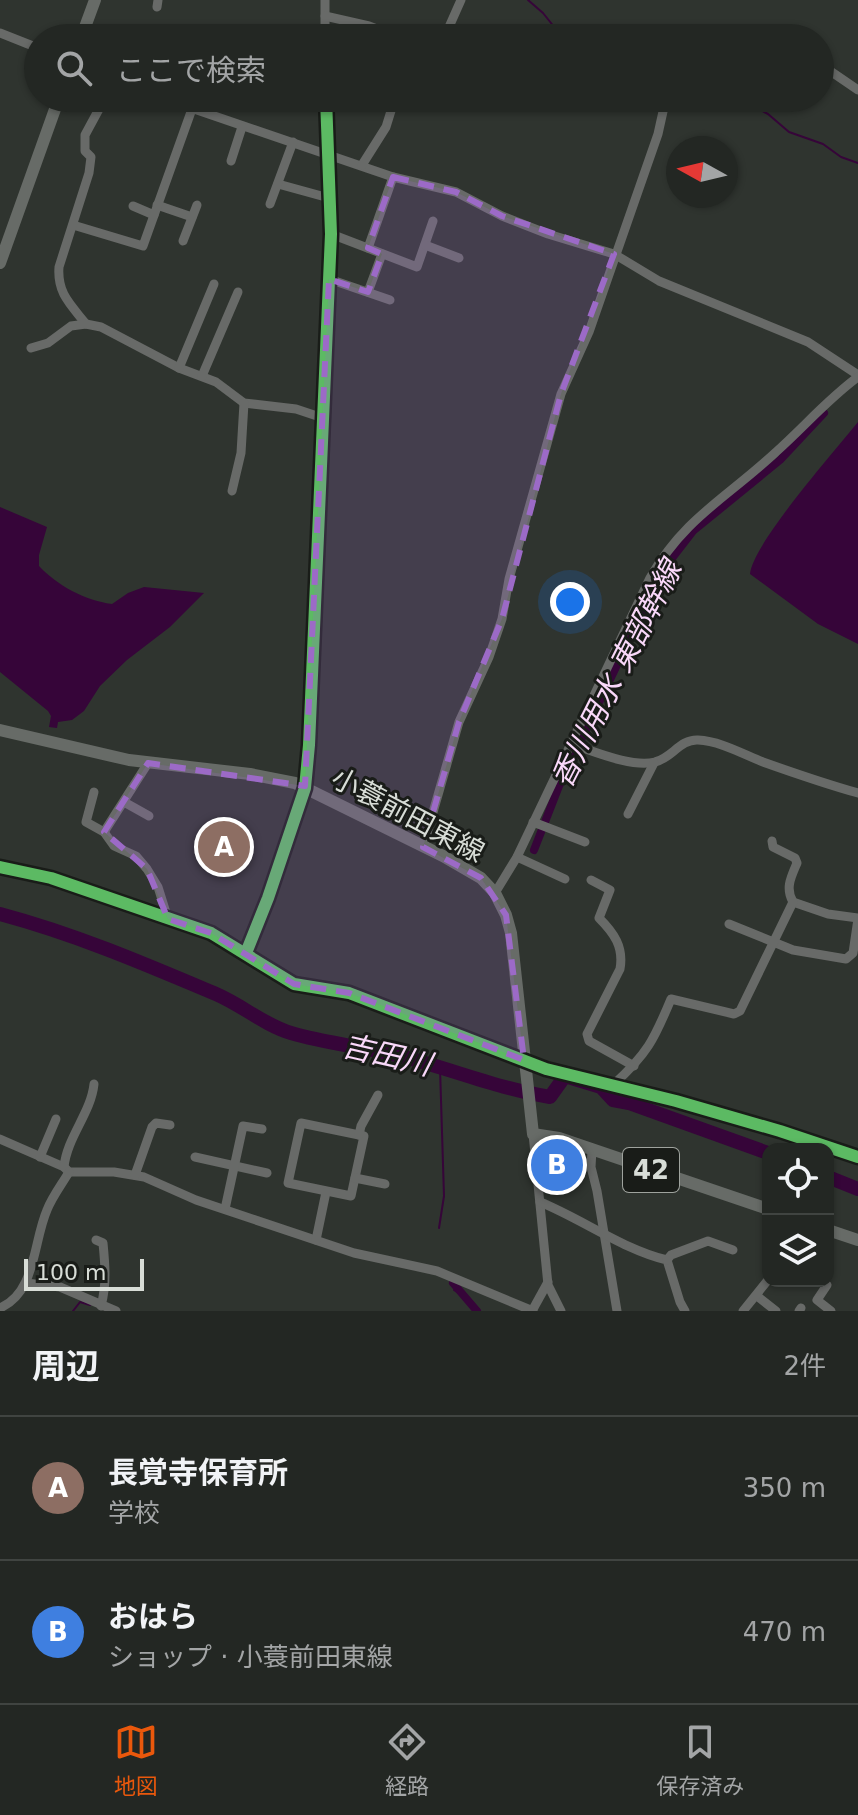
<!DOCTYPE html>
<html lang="ja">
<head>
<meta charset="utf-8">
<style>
  :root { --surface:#232723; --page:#2f3330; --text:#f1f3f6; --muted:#a3a5a6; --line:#404441; --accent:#ea580c }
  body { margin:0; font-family:"DejaVu Sans","Noto Sans JP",sans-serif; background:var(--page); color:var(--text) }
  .controls { position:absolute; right:24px; bottom:24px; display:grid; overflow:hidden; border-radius:16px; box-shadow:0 2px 6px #0004 }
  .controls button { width:72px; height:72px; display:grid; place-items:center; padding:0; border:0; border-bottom:2px solid var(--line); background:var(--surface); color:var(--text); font:40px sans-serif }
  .compass { position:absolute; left:666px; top:136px; width:72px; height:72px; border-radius:50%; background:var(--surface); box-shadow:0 2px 6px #0004; rotate:278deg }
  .scale { position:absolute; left:24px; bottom:20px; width:120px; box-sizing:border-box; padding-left:8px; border:4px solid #d8ddd7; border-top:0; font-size:22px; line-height:28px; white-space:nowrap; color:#d8ddd7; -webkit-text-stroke:6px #191c18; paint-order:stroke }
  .you { position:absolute; left:570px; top:602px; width:28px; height:28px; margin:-20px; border:6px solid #fff; border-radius:50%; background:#1a73e8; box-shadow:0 0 0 12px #1a73e833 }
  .badge { display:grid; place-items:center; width:52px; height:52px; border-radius:50%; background:var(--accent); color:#fff; font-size:26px; font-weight:700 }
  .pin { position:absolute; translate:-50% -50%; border:4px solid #fff; box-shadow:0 2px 8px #0006 }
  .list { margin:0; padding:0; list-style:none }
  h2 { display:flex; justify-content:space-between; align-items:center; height:104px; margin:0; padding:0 32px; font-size:34px }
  h2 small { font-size:26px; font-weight:400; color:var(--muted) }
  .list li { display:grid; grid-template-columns:52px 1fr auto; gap:24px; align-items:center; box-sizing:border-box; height:144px; padding:0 32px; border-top:2px solid var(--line) }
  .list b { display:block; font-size:30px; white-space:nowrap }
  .list p { margin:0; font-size:26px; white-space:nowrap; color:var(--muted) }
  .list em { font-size:26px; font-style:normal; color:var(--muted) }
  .icon { flex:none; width:44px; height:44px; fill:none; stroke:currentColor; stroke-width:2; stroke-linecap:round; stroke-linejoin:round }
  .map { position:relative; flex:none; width:858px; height:1311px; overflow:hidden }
  .search { position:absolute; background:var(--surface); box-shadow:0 2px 6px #0004; left:24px; right:24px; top:24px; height:88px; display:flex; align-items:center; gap:20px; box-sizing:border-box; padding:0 28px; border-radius:44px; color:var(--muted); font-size:30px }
  .sheet { height:392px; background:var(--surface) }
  nav { display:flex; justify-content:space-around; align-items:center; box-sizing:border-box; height:112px; border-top:2px solid var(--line); background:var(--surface); font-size:22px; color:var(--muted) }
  nav a { display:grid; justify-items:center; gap:4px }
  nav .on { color:var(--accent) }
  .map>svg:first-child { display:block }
</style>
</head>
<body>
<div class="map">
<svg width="858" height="1311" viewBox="0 0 858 1311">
  <rect width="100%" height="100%" fill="#2f342f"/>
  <g fill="#360539">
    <path d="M858 422V644L818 624 750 574C753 543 835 451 858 422Z"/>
    <path d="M0 507 47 527 39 555V566C58 586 84 600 112 604L128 593 144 587 204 593 170 627 127 660 100 686 84 711 72 720 58 722 57 728 49 727 51 716 48 711 0 672Z"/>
  </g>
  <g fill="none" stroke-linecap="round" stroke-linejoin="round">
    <g stroke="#360539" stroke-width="2">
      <polyline points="528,0 543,13 563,38"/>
      <polyline points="738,98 768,114 789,132 823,144 841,157 858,163"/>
      <polyline points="439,1228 444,1196 440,1068"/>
      <polyline points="454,1290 466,1298"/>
      <polyline points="73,1311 80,1302 90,1305"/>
    </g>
    <g stroke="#360539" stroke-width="8">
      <polyline points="534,850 559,786 662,571 693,531 780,460 824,413"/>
      <polyline points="453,1283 477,1311"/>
    </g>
    <g stroke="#360539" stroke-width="14">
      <path d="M0 914C75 934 145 964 216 994 242 1005 264 1025 291 1033 328 1044 367 1047 404 1057 454 1070 500 1089 550 1097L565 1076 601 1087 613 1100 629 1103 768 1153"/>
      <polyline points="828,1177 858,1189"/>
    </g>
    <g stroke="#686a68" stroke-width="9">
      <polyline points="325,0 325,38"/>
      <polyline points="157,7 158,0"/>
      <polyline points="325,16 369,26 400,38"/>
      <polyline points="0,33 38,48"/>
      <polyline points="432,38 449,27 461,0"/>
      <polyline points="719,38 724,31 732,31 746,38"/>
      <polyline points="820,64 858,90"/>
      <polyline points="162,98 393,177 456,192 502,216 548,234 614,254 659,281 808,342 858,375"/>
      <polyline points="231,161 242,127"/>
      <polyline points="362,165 386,127 395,98"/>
      <polyline points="278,184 329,198"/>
      <polyline points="270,204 293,142"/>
      <polyline points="157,205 192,217"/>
      <polyline points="133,206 154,215"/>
      <polyline points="73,225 143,246 192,109"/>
      <polyline points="331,234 417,267 433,221"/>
      <polyline points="183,241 197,205"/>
      <polyline points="425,245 459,258"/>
      <polyline points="368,248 393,177"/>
      <polyline points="329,279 390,300"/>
      <polyline points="368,292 382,254"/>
      <path d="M86 324C70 304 57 293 59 267L89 173 91 157 85 151V135L105 98"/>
      <polyline points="31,348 48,343 71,326 86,324 101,327 179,368 216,382 244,403 296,409 323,418"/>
      <polyline points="179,368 214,284"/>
      <polyline points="202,376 238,292"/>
      <polyline points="232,491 241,453 244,403"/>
      <path d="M571 744C593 751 632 768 655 762 672 758 680 739 698 740 720 741 743 754 763 762 794 773 826 784 858 793"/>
      <polyline points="94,792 86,822 104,832 114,846 136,856 147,869 158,887 168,919"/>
      <polyline points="124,802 149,816"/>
      <polyline points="628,814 654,763"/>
      <polyline points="533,822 585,842"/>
      <polyline points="104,832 148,763"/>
      <polyline points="423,847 459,722 489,657 502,619 509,579 561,394 589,332 658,134 666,98"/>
      <polyline points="517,857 565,879"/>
      <polyline points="0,867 51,878 211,933 294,984 349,993 546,1069 676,1101 780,1131 858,1157"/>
      <path d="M591 880 610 890 599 918C614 933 624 947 620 969L587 1034 589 1041 634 1066"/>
      <path d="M495 893 517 857 650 578C685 517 727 498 776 452 804 427 828 399 858 377"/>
      <polyline points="793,902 828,914 858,918"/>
      <polyline points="729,924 793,950 846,959 853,953 858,919"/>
      <polyline points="246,953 268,898 305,788 309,745 331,234 326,98"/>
      <path d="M614 1084C647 1054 654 1040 671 999L734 1014 740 1011 793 902C785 888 791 877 797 863L795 858 773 847 772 841"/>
      <polygon points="301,1123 364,1136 351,1196 288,1183"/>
      <polyline points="533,1134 548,1285 561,1311"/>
      <polyline points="359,1135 361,1126 378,1095"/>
      <polyline points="0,1139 64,1167 69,1172 114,1172 144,1177 196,1200 354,1253 437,1271 533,1311"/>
      <polyline points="592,1150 591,1167 597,1191 617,1311"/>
      <polyline points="40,1157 56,1119"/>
      <polyline points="195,1157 267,1173"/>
      <path d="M64 1167C67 1137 91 1113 94 1084"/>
      <polyline points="135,1175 152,1127 156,1123 170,1125"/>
      <polyline points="355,1178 385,1184"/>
      <path d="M540 1202C582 1219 624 1250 667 1260L680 1302 685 1311"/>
      <polyline points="225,1209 243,1126 262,1129"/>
      <path d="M96 1240 103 1243C105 1264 107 1284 101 1306"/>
      <polyline points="316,1240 326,1192"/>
      <polyline points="667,1260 671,1255 708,1241 733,1250"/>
      <polyline points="26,1283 60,1287 116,1311"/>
      <polyline points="827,1285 817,1300 831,1311"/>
      <polyline points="757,1296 776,1311"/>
      <path d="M0 1308C36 1293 33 1242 47 1210 52 1197 62 1184 69 1172"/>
      <polyline points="532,1311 548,1282"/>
      <polyline points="743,1311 768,1280"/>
      <polyline points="799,1311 801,1308"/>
    </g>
    <g stroke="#676b67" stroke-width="12">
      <polyline points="81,38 95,0"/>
      <polyline points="0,263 59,98"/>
      <polyline points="0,730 129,760 250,774 295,783 443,856 481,878 495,893 506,915 511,933 533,1134 559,1138 768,1209"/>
      <polyline points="828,1230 858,1240"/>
    </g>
    <g stroke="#191c18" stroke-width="17">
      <g id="cycleway">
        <polyline points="0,867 51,878 211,933 294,984 349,993 546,1069 676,1101 780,1131 858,1157"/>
        <polyline points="246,953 268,898 305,788 309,745 331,234 326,98"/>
      </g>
    </g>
    <use href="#cycleway" stroke="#5cba63" stroke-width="12"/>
  </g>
  <path fill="#9c6ac7" fill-opacity="0.2" stroke="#9c6ac7" stroke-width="6" stroke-dasharray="16 10" stroke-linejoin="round" d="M393 177 456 192 502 216 614 254 561 394 502 619 459 722 423 847 481 878 506 915 524 1060 349 993 294 984 211 933 168 919 147 869 104 832 148 763 305 786 329 279 368 292 382 254 368 248Z"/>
  <g text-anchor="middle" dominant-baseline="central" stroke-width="6" stroke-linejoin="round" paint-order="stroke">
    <rect fill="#191c18" stroke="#9fa39e" stroke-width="2" x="623" y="1148" width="56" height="44" rx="6"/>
    <g font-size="26" font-weight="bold" fill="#d8ddd7">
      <text x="651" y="1170">42</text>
    </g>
    <g font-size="28" fill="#d8ddd7" stroke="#191c18">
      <text transform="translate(408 815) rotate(28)">小蓑前田東線</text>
    </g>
    <g font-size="30" font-style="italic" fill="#f9d8f9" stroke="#191c18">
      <text transform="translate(616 674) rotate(-63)">香川用水 東部幹線</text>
      <text transform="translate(387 1055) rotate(13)">吉田川</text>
    </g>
  </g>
</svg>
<div class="controls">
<button><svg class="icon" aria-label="locate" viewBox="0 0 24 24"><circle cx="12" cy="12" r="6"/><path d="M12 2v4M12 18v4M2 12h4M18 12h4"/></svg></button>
<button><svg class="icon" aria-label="layers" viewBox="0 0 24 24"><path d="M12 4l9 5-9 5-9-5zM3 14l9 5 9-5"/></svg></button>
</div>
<svg class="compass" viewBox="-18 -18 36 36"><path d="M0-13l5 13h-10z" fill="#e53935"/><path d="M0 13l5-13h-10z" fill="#a3a5a6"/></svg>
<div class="scale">100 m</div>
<div class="you"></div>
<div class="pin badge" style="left:224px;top:847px;background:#8d6e63">A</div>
<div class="pin badge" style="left:557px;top:1165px;background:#3f7fe0">B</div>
<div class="search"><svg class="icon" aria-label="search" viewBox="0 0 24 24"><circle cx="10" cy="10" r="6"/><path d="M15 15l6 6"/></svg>ここで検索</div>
</div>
<section class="sheet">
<h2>周辺<small>2件</small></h2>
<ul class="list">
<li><span class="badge" style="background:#8d6e63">A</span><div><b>長覚寺保育所</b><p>学校</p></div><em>350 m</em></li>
<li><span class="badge" style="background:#3f7fe0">B</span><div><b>おはら</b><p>ショップ · 小蓑前田東線</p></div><em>470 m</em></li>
</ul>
</section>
<nav>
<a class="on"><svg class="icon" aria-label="map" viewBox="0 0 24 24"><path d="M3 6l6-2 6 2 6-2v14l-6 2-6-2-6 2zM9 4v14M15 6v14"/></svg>地図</a>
<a><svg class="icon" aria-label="directions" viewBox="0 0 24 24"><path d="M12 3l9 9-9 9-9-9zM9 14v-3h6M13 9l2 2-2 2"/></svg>経路</a>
<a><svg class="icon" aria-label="saved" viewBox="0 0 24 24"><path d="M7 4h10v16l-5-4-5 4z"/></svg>保存済み</a>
</nav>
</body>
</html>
